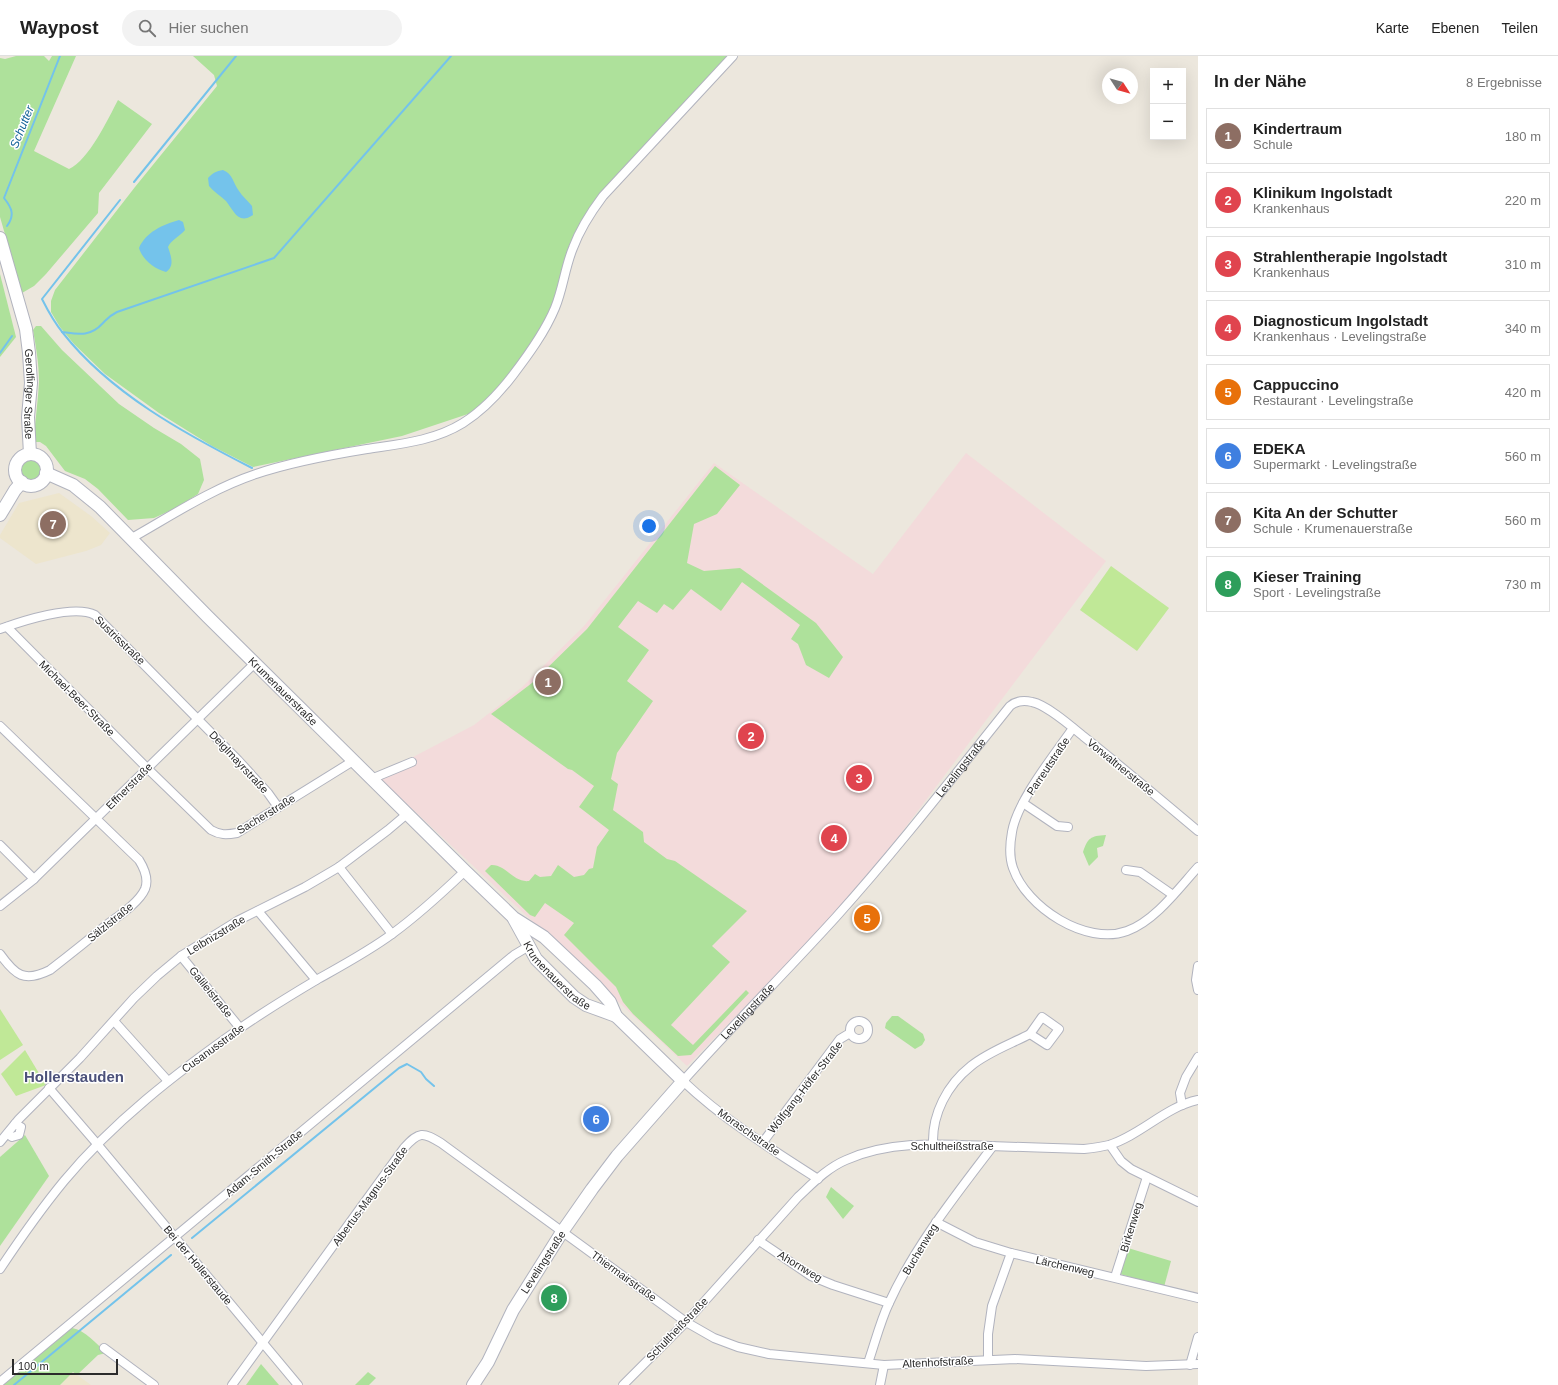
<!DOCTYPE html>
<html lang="de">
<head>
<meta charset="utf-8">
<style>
  :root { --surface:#fff; --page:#f2f2f2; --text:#222; --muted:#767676; --line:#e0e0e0; --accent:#4258f4 }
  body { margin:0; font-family:Helvetica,sans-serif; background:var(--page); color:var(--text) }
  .controls { position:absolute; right:12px; top:12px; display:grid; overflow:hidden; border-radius:0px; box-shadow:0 4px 16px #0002 }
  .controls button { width:36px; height:36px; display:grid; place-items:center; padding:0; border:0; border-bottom:1px solid var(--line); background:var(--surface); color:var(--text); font:20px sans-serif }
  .compass { position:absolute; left:1102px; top:12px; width:36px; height:36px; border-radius:50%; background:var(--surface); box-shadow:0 4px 16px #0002; rotate:126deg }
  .scale { position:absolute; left:12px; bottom:10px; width:106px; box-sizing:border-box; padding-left:4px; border:2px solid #2b2b2b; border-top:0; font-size:11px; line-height:14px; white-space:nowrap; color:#2b2b2b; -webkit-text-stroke:3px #fff; paint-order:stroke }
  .you { position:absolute; left:649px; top:470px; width:14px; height:14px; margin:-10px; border:3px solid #fff; border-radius:50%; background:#1a73e8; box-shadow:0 0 0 6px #1a73e833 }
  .badge { display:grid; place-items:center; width:26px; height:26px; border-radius:50%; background:var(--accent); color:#fff; font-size:13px; font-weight:700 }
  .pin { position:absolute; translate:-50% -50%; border:2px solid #fff; box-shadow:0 1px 4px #0006 }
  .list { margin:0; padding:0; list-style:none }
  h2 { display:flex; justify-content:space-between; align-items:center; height:52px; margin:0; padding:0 16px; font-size:17px }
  h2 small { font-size:13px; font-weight:400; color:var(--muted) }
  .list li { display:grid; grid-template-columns:26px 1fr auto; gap:12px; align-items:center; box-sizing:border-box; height:56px; margin:0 8px 8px; padding:0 8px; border:1px solid var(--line); border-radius:0px }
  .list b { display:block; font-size:15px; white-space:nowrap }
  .list p { margin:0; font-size:13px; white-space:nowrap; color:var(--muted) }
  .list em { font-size:13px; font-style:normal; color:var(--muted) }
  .icon { flex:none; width:22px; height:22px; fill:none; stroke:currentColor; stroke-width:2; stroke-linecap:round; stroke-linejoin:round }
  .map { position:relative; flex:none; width:1198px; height:1329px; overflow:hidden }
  header { display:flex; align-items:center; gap:24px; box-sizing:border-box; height:56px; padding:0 20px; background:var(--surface); border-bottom:1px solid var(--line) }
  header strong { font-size:19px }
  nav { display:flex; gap:22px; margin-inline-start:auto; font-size:14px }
  .search { width:280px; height:36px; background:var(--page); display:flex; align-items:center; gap:10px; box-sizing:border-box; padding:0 14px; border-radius:22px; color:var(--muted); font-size:15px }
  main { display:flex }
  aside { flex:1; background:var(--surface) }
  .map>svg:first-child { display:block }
</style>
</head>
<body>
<header>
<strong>Waypost</strong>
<div class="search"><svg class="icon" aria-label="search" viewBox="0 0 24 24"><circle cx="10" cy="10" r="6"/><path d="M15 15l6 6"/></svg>Hier suchen</div>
<nav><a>Karte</a><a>Ebenen</a><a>Teilen</a></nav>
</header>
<main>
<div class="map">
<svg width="1198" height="1329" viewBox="0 0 1198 1329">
  <rect width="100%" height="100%" fill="#ece7dd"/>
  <g fill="#ede5cd">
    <polygon points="59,437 91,460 110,477 101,489 86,495 36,508 0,482 0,479 19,447"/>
    <polygon points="73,1316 91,1329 60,1329"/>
  </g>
  <polygon fill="#f3dbdb" points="966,397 1106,505 853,841 687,1010 377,720 474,669 521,632 584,570 714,407 873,518"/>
  <g fill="#aee19b">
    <path d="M16 0H44L49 5 52 0H76L34 95 69 113C89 104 108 63 118 44L152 68 99 137 98 157 46 218 34 230 22 237 0 161V2L5 3Z"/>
    <polygon points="193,0 731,0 599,140 544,268 523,300 498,333 474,356 402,380 253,411 212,390 159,357 105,318 74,288 60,271 51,256 51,245 55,234 135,131 217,30 214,19"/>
    <polygon points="0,218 16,281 0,301"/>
    <path d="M36 270H41L62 294 119 348 154 372 181 388 200 403 204 424 198 438 176 452 154 462 128 464 98 433 85 423 65 415 46 390 40 386H35L34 384C35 365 38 345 39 326 39 308 36 291 33 274Z"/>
    <circle cx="31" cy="414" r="11"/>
    <path d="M715 410 740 429 717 458 694 468 687 507 704 515 740 512 816 567 843 601 829 622 806 609 798 588 791 583 800 569 742 526 721 555 691 533 673 554 664 548 657 557 638 545 618 571 649 594 627 625 653 645 617 697 611 723 618 728 613 754 643 776 644 786 667 803 675 805 747 855 712 890 730 906 671 969 693 989 746 934 749 937 691 999 678 1000 633 958 623 946 616 931 564 879 574 867 545 847 535 861 530 859 485 815 491 809C506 808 513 827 529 825L535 818 540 821 551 820 558 809 574 821 584 819 589 813 593 812 597 791 609 774 579 751 594 730 572 714 568 713 491 658 532 627 587 573Z"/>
    <path d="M1106 779 1103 790 1097 792 1098 801 1089 810 1083 796C1088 782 1090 780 1106 779Z"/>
    <polygon points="892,960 898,960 923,978 925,984 922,989 915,993 885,972 886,967"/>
    <polygon points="25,1079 49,1120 0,1190 0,1101"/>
    <polygon points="831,1131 854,1150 843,1163 826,1141"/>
    <polygon points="1128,1192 1171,1205 1164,1231 1120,1218"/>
    <path d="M72 1272C85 1274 97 1288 106 1297L98 1299 77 1319 73 1316 60 1329H3Z"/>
    <polygon points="261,1308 279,1329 246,1329"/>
    <polygon points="368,1316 376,1322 369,1329 355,1329"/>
  </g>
  <g fill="#c0e897">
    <polygon points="1111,510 1169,552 1137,595 1080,554"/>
    <polygon points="0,953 23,989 0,1004"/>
    <polygon points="25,994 46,1029 16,1040 1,1018"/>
  </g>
  <g fill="#74c3eb">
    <path d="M223 114C233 118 233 127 239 135 242 140 248 145 252 150L253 159C238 169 234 155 226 145 221 140 214 136 209 130L208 122C213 117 216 115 223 114Z"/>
    <path d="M179 164 183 166 185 174C180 180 171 184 168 191 171 200 175 210 166 216 154 213 142 203 139 192 146 176 162 169 179 164Z"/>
  </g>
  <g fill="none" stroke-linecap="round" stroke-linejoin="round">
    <g stroke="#74c3eb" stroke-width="2">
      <polyline points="134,126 236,0"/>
      <path d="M120 144 42 243C48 255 54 266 63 277 110 337 185 378 252 412"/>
      <path d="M7 170C15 159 12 152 4 142L60 0"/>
      <path d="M62 276C78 278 90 281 102 268 108 262 109 260 117 256L274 202 451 0"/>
      <polyline points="0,297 12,280"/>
      <polyline points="192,1182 399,1012 407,1008 421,1016 426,1023 434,1030"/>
      <polyline points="14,1329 171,1199"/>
    </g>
    <g stroke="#b1b3be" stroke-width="10">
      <g id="street">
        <path d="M130 483C171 460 211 433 256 418 291 406 330 399 367 393 400 388 434 385 463 367 482 355 500 336 513 319 529 298 545 276 555 252 563 233 565 211 573 192 580 173 591 156 603 140L733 0"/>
        <path d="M7 571 147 712 211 774C220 779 226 779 237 777L353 705"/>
        <path d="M0 573C22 565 74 548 95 559L238 704 268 737 278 751"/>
        <path d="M0 670 139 804C144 812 149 823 145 833 139 847 117 861 105 870 87 885 68 900 50 914 24 927 15 919 0 898"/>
        <path d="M1073 672C1055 698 1017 745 1012 776 1010 787 1009 801 1013 812 1026 851 1086 890 1127 875 1155 865 1179 832 1198 811"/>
        <polyline points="371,723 412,706"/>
        <polyline points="1023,747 1057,770 1068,771"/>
        <polyline points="0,789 34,823"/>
        <polyline points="339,811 392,878"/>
        <polyline points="1126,814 1140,816 1173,839"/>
        <polyline points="0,850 34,823 255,607"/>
        <polyline points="258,855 316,924"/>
        <polyline points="181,900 240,972"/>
        <polyline points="1198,910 1196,924 1198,934"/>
        <polygon points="1042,961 1059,973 1047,989 1030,978"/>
        <circle cx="859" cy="974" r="9"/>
        <polyline points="114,965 168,1025"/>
        <polyline points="49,1032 98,1089 298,1329"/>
        <polyline points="1182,1049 1180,1037 1186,1021 1198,1001"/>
        <polyline points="8,1078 12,1081 19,1079 21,1071 15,1068"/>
        <polyline points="0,1086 19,1063 80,1002 134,942 157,920 181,900 239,864 305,831 339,811 388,774 407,758"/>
        <polyline points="763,1086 840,983 850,977"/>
        <path d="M933 1088C932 1058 947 1029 971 1010 988 996 1011 988 1030 978"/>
        <polyline points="1110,1089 1121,1105 1131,1113 1198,1146"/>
        <path id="s1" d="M818 1123C771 1093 723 1063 683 1025 733 969 786 916 836 861 897 793 953 721 1010 650 1016 645 1024 644 1032 646 1047 649 1071 670 1083 680 1122 711 1160 743 1198 775"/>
        <polyline points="936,1166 975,1186 1011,1197 1198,1242"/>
        <polyline points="758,1184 811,1220 833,1229 889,1247"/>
        <path d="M0 1213C20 1183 41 1153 64 1125 113 1066 176 1017 239 973 265 955 291 939 318 923 343 909 369 895 392 878 418 859 442 837 465 815"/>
        <polyline points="1115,1221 1147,1121"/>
        <polyline points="104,1292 154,1329"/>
        <polyline points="988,1304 988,1278 992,1250 1011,1197"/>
        <path d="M868 1307C875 1287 880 1266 889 1247 915 1190 955 1140 993 1090"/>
        <polyline points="1190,1309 1198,1281"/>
        <polyline points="0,1326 514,899 529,890"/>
        <path d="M232 1329 404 1092C419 1075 423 1076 441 1087L686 1266 714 1282 738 1291 769 1298 884 1309 1015 1303 1146 1310 1198 1308"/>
        <path d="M623 1329 686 1266 798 1141C812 1128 827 1112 846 1104 891 1084 942 1088 990 1090 1021 1091 1053 1092 1084 1093 1093 1092 1101 1091 1109 1089 1141 1079 1165 1051 1198 1044"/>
        <polyline points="880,1329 884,1309"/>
      </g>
    </g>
    <g stroke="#b1b3be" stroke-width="14">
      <g id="secondary">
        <path id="s2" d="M0 182 26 273 29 297 31 327 28 361 30 398"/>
        <circle cx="31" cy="414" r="16"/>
        <path id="s3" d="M46 417 73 429 100 451 208 561 465 815 514 862 544 881 595 929 610 946 616 960 683 1025 617 1100 592 1133 562 1176 513 1254 488 1306 473 1329"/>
        <polyline points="0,459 15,434 22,426"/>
        <path id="s4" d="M514 863 536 903 574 941 586 949 616 960"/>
      </g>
    </g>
    <use href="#street" stroke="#fff" stroke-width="8"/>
    <use href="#secondary" stroke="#fff" stroke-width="12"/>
  </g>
  <g text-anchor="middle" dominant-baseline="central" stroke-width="3" stroke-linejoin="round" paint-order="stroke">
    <g font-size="11" fill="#2b2b2b" stroke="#fff">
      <text stroke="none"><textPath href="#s2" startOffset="160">Gerolfinger Straße</textPath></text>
      <text transform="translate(120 584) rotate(44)">Sustrisstraße</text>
      <text stroke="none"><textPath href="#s3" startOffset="324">Krumenauerstraße</textPath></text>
      <text transform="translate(77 642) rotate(45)">Michael-Beer-Straße</text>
      <text transform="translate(239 706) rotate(47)">Deiglmayrstraße</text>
      <text transform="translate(1048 710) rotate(-56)">Parreutstraße</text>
      <text transform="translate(1121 711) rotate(39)">Vorwaltnerstraße</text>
      <text stroke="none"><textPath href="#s1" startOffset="586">Levelingstraße</textPath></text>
      <text transform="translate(129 730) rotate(-45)">Effnerstraße</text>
      <text transform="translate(266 758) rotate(-31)">Sacherstraße</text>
      <text transform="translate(110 866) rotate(-39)">Sälzlstraße</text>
      <text transform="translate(216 879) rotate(-31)">Leibnizstraße</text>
      <text stroke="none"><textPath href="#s4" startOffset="72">Krumenauerstraße</textPath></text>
      <text transform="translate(211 936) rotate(51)">Galileistraße</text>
      <text stroke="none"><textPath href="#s1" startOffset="262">Levelingstraße</textPath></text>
      <text transform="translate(213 992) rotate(-36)">Cusanusstraße</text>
      <text transform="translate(805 1031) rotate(-52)">Wolfgang-Höfer-Straße</text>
      <text transform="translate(749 1076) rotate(35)">Moraschstraße</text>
      <text x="952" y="1090">Schultheißstraße</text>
      <text transform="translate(264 1107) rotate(-40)">Adam-Smith-Straße</text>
      <text transform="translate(370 1140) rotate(-54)">Albertus-Magnus-Straße</text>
      <text transform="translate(1131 1171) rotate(-73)">Birkenweg</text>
      <text transform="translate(920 1193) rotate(-59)">Buchenweg</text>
      <text transform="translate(543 1206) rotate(-57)">Levelingstraße</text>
      <text transform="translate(198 1209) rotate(50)">Bei der Hollerstaude</text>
      <text transform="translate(800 1210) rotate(31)">Ahornweg</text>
      <text transform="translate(1065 1210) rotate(13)">Lärchenweg</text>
      <text transform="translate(624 1220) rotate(36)">Thiermairstraße</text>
      <text transform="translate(677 1273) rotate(-46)">Schultheißstraße</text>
      <text transform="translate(938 1306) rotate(-3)">Altenhofstraße</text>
    </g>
    <g font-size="12" font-style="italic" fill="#126198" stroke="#fff">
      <text transform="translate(22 71) rotate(-68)">Schutter</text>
    </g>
    <g font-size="15" font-weight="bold" fill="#4c517a" stroke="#fff">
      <text x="74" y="1020">Hollerstauden</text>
    </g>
  </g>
</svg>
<div class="controls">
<button>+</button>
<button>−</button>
</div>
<svg class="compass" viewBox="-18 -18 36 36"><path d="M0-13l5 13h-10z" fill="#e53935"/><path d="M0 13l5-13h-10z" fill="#767676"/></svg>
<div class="scale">100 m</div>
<div class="you"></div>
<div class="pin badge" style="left:548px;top:626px;background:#8d6e63">1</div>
<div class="pin badge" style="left:751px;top:680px;background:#e0444e">2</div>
<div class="pin badge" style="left:859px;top:722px;background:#e0444e">3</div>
<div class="pin badge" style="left:834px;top:782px;background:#e0444e">4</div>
<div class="pin badge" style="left:867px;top:862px;background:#e8710a">5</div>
<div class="pin badge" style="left:596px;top:1063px;background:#3f7fe0">6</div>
<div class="pin badge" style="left:53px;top:468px;background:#8d6e63">7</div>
<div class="pin badge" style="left:554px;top:1242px;background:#2e9e5b">8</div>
</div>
<aside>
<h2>In der Nähe<small>8 Ergebnisse</small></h2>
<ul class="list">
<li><span class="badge" style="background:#8d6e63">1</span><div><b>Kindertraum</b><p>Schule</p></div><em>180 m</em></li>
<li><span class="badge" style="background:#e0444e">2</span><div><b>Klinikum Ingolstadt</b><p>Krankenhaus</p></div><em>220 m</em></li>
<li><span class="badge" style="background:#e0444e">3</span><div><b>Strahlentherapie Ingolstadt</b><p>Krankenhaus</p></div><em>310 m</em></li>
<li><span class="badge" style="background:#e0444e">4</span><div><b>Diagnosticum Ingolstadt</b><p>Krankenhaus · Levelingstraße</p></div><em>340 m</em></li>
<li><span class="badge" style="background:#e8710a">5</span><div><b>Cappuccino</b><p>Restaurant · Levelingstraße</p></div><em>420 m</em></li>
<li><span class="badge" style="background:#3f7fe0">6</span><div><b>EDEKA</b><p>Supermarkt · Levelingstraße</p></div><em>560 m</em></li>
<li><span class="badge" style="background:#8d6e63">7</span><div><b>Kita An der Schutter</b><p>Schule · Krumenauerstraße</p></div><em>560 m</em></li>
<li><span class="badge" style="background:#2e9e5b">8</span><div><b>Kieser Training</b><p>Sport · Levelingstraße</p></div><em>730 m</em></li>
</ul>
</aside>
</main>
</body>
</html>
